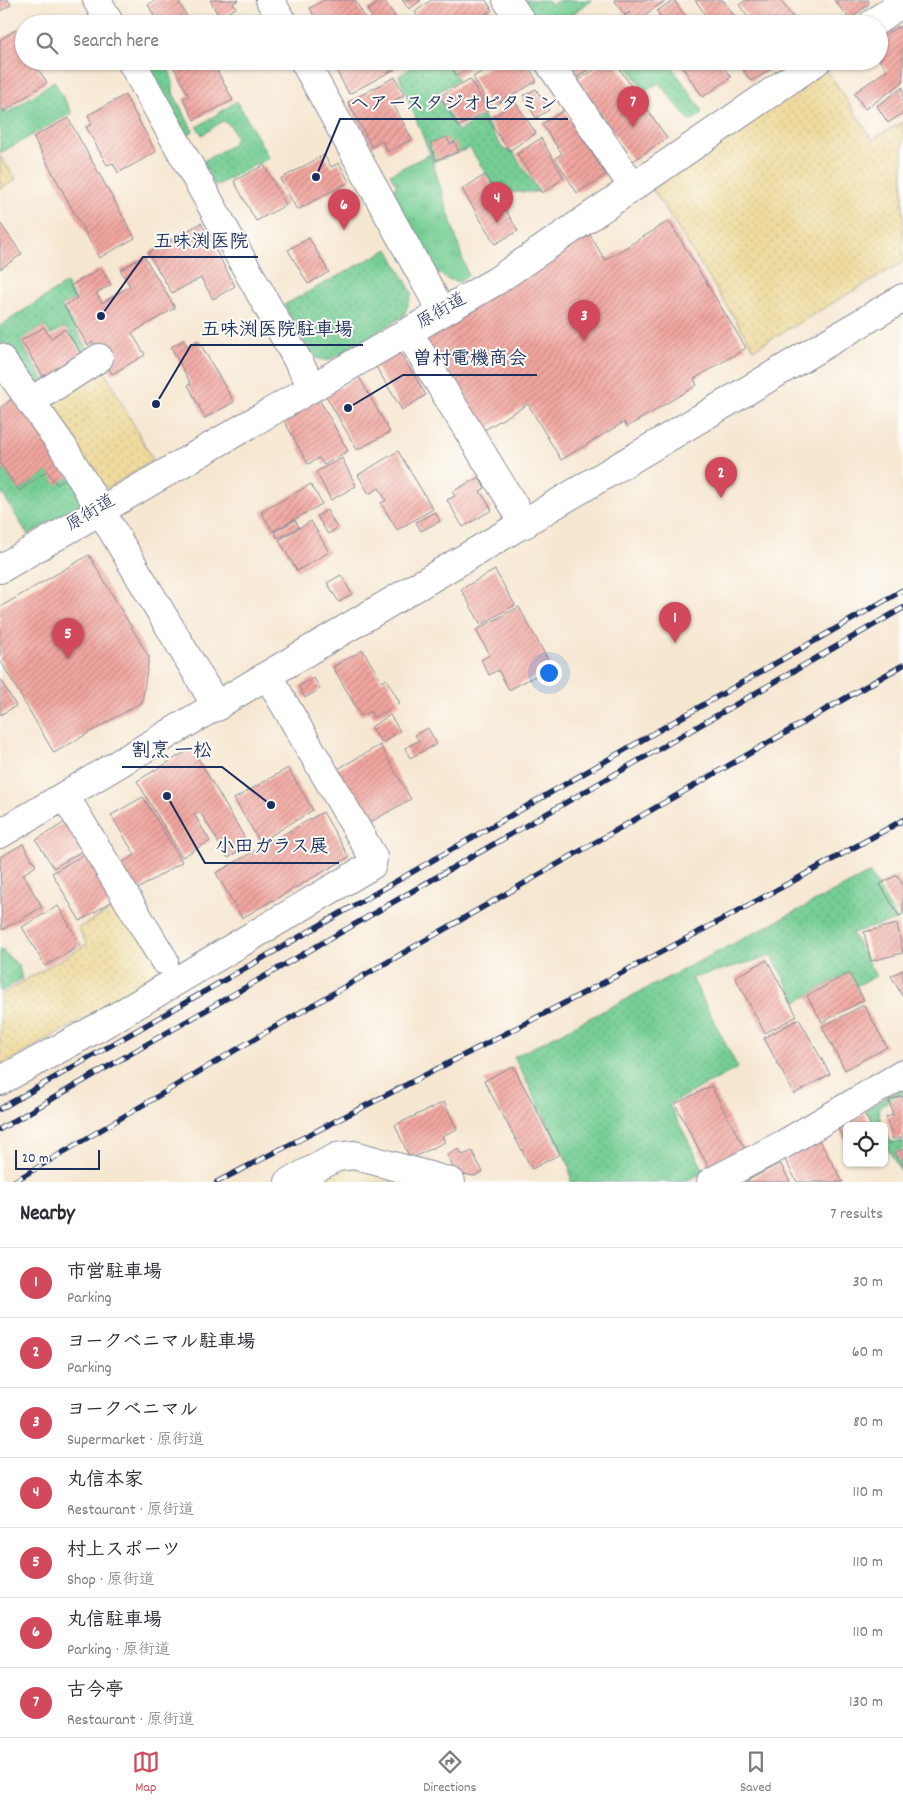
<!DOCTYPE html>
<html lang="en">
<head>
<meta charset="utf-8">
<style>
  :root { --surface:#fff; --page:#f2f2f3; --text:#2b2b33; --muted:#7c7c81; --line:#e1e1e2; --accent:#d1495b }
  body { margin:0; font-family:Dekko,"Klee One",sans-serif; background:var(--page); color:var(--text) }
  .controls { position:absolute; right:15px; bottom:15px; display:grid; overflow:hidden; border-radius:8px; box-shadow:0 1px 4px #0004 }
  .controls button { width:45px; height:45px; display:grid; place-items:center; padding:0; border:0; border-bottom:1px solid var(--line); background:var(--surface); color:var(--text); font:25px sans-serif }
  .scale { position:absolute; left:15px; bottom:12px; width:85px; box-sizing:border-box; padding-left:5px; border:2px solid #1b2f5e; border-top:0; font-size:14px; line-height:18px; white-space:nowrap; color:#1b2f5e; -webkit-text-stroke:4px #fdfcf7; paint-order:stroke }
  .you { position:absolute; left:548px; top:672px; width:18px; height:18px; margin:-12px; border:4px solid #fff; border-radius:50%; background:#1a73e8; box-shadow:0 0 0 8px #1a73e833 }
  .badge { display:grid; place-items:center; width:32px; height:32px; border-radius:50%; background:var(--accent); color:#fff; font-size:16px; font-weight:700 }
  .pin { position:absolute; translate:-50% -41px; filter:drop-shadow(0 1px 2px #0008) }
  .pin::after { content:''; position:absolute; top:26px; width:18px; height:15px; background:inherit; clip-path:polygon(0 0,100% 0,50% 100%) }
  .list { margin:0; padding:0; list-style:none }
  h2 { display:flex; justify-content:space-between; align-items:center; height:65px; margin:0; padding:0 20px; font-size:21px }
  h2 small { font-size:16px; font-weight:400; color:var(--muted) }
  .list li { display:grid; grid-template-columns:32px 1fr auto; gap:15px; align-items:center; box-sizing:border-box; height:70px; padding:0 20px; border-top:1px solid var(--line) }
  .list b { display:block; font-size:19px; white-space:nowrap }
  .list p { margin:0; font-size:16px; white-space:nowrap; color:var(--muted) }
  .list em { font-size:16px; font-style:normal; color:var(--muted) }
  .icon { flex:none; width:28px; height:28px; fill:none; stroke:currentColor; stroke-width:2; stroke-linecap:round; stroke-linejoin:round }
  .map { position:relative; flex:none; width:903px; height:1182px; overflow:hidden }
  .search { position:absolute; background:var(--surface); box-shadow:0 1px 4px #0004; left:15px; right:15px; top:15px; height:55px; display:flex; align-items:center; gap:12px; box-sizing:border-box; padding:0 18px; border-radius:28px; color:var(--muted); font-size:19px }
  .sheet { height:555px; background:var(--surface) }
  nav { display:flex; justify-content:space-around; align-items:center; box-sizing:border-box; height:70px; border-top:1px solid var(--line); background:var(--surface); font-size:14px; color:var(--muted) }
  nav a { display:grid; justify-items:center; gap:2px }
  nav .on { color:var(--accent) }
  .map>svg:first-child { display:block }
</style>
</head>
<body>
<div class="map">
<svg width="903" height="1182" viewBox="0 0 903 1182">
  <defs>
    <pattern id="grass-dots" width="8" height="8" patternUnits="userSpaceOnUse" patternTransform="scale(1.25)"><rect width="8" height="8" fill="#74cd93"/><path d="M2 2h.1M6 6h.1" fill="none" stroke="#64b081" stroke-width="1.8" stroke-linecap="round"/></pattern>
    <pattern id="sand-dots" width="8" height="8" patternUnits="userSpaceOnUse" patternTransform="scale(1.25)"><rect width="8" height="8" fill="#eeda9e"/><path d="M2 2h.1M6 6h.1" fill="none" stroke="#ccbb8a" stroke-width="1.8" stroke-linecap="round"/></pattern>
    <pattern id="park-tufts" width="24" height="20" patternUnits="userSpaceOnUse" patternTransform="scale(1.25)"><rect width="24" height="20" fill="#74cd93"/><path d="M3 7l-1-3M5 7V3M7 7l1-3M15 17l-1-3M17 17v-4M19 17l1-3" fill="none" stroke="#64b081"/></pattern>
    <pattern id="building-hatch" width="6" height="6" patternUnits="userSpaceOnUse" patternTransform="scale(1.25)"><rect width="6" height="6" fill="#f2a69f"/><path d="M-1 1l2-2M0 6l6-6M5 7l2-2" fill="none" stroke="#c38885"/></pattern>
  </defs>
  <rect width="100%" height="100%" fill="#fdfcf7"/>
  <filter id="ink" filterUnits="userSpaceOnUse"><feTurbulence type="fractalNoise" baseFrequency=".02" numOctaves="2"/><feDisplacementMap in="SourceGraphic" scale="10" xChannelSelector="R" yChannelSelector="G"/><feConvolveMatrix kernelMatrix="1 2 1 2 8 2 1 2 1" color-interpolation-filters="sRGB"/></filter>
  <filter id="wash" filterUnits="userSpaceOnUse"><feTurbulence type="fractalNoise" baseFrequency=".0096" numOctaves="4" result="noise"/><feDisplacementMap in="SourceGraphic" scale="20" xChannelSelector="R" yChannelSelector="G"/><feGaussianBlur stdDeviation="1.12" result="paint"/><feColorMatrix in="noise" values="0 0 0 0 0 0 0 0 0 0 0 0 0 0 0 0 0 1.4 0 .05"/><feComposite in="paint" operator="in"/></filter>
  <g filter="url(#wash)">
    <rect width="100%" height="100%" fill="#f6e7d1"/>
    <g fill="url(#grass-dots)" stroke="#487e78">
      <polygon points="524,0 548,0 551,5 559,0 592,0 558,24 538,24"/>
      <polygon points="146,61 166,61 173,82 173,93 193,131 187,136"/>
      <polygon points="422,61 446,61 458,80 437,93 458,131 483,116 503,149 513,152 539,192 511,192 494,187 470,148 433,162 399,76"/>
      <polygon points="636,61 668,61 701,109 701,115 690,121 659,83 645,92 628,67"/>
      <polygon points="54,81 72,113 0,153 0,109 9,112"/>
      <polygon points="237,101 269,158 215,186 202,162 232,145 236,138 231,126 223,121 202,135 197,127"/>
      <polygon points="388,249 412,293 404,316 328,361 312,357 284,305"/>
      <path d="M66 283 75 299 62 306 88 349 84 354 67 329 63 328 51 335 46 327C38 327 25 335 21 343L47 386 35 393 0 342V326Z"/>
      <polygon points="0,463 19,491 47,471 72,474 83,502 28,535 0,490"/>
      <polygon points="870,873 897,920 852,933 876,976 856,986 848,973 797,1002 772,956 692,978 738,1068 669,1104 703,1169 702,1173 684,1182 571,1182 569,1165 514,1057"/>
      <polygon points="0,948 19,966 22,979 0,992"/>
      <polygon points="903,1087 903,1094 892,1097 878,1110 882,1126 875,1126 866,1109"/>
      <polygon points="884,1129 891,1142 903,1141 903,1149 895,1153 903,1167 902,1174 884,1142"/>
    </g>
    <g fill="url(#sand-dots)" stroke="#84847e">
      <polygon points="825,67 872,139 903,122 903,262 754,349 653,189"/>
      <polygon points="0,156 16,179 0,189"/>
      <polygon points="102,367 153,460 109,488 97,485 44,401"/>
      <polygon points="122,904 163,974 0,1066 0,995 87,944 78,928"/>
      <polygon points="343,1166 419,1182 312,1182"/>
    </g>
    <polygon fill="url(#park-tufts)" stroke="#487e78" points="430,154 468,276 459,282 447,279 437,272 390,191 397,186 390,174"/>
    <g id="blocks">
      <g fill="url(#building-hatch)">
        <polygon points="0,0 8,0 11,5 0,11"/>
        <polygon points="156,0 178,0 191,24 158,24 148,4"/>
        <polygon points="210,0 239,0 233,3 236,8 219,17"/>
        <polygon points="324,0 355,0 367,21 362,24 318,24 310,8"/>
        <polygon points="384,0 398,21 394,24 376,24 367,10"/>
        <polygon points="402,0 421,0 409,9"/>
        <polygon points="431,0 486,0 492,10 469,24 422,24 415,12"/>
        <polygon points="614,0 666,0 632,24 614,24 630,12 625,15"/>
        <polygon points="674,0 685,16 673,24 665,24 657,11"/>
        <polygon points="695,0 723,0 736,18 728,24 712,24"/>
        <polygon points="746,0 780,0 798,24 753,24 739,5"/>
        <polygon points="834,0 869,0 868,5 850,19"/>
        <polygon points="497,15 503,24 483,24"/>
        <polygon points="647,16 653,24 636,24"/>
        <polygon points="897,27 903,27 903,82 865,109 854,93 887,70 879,60 879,39"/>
        <polygon points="17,29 24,39 24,61 37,61 39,66 37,68 47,82 4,112 0,105 0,40"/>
        <polygon points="177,61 212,61 233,100 194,120 183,99 189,96 172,64"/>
        <polygon points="331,61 390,61 395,69 349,94"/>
        <polygon points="448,61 467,61 464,63 468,69 457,76"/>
        <polygon points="499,61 525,61 537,81 491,108 473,77"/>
        <polygon points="577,61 600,61 576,78 568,67"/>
        <polygon points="607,61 614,61 667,138 633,161 578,81"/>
        <polygon points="678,61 719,61 731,77 703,97"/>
        <polygon points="737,61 773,61 776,66 751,81"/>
        <polygon points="395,77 404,95 392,102 412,139 388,152 382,141 372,147 348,102"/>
        <polygon points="470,79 488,110 458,127 440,96"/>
        <polygon points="903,87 903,113 888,123 877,106"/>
        <polygon points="536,89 549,110 536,118 523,96"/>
        <polygon points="125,95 156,152 118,173 113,163 107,165 86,127 92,124 88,115"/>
        <polygon points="515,102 536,133 509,151 488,120"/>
        <polygon points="564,110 606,175 577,193 555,158 562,154 542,124"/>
        <polygon points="68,118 135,238 99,258 33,137"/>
        <polygon points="447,137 450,144 455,142 459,152 436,160 430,143"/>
        <polygon points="541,138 564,178 542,193 517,154"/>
        <polygon points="324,155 331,167 339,163 349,182 297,210 280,179"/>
        <polygon points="264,165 286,205 256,221 234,181"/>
        <polygon points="485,175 518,231 495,244 462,189"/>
        <polygon points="669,221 746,348 694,379 697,385 627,427 624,422 561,460 528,404 481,432 423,335 590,235 605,260"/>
        <polygon points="0,223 22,254 0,269"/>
        <polygon points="201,223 235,286 213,299 201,278 172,293 148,253"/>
        <polygon points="309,238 329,272 308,284 288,250"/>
        <polygon points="144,256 175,308 132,333 145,355 112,374 93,342 88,345 64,306 77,298 70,286 101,268 111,285 96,293 102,303 130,286 120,270"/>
        <polygon points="44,327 51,338 65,329 84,358 47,382 21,341"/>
        <polygon points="184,340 187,346 198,340 234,402 205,418 188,385 191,384 171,347"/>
        <polygon points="399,351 426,395 402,410 375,365"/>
        <polygon points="359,377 390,432 357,450 326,396"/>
        <polygon points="14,397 72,474 57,485 47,471 19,491 0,463 0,408"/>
        <polygon points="318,397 348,451 324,465 319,458 308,464 282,417"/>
        <polygon points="398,451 433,509 397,530 381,503 386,500 379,488 369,494 358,475"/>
        <polygon points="342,458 356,486 331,500 316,472"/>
        <polygon points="479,477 485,488 480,491 492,510 463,527 447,500 455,496 452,492"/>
        <polygon points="311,484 322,504 273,531 261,512"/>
        <polygon points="327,510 337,528 328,534 317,516"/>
        <polygon points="435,512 440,521 421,531 416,522"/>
        <polygon points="295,520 299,527 278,538 274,532"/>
        <polygon points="311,521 329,552 297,571 279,540"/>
        <polygon points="89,555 149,657 142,702 54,753 0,660 0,607"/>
        <polygon points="495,570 515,605 481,625 461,589"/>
        <polygon points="341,575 352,594 339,602 327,583"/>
        <polygon points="519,607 552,667 509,690 498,670 489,675 481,660 490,655 476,630"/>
        <polygon points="363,650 382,682 386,679 400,703 374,718 370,711 361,716 333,667"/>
        <polygon points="0,678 16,706 0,715"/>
        <polygon points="314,678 320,689 305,698 299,686"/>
        <polygon points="390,715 400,731 382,743 371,727"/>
        <polygon points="428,728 437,744 410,758 405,748 419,741 415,735"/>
        <polygon points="380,745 411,799 367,824 336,770"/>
        <polygon points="192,748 249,845 228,858 200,812 194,814 210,841 182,857 137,781"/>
        <polygon points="288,768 313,810 260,842 234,799"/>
        <polygon points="143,797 182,862 131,893 115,867 135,855 111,815"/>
        <polygon points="323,812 349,857 242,918 216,873"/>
        <polygon points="70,819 87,848 54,868 36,840"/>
        <polygon points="23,844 36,866 23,874 42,907 2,930 0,857"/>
        <polygon points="88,852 116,899 80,921 52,873"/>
        <polygon points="897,875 903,885 903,914 899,916 880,884"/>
        <polygon points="58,906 81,945 45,966 22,927"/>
        <polygon points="897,924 903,953 871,961 864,932"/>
        <polygon points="767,960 797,1016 765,1033 735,977"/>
        <polygon points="903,970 903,997 891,976"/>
        <polygon points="849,973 864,1000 822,1022 807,996"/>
        <polygon points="864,1005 887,1047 845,1070 822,1027"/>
        <polygon points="799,1019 830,1074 794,1094 764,1038"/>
        <polygon points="513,1066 560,1154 532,1169 484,1081"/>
        <polygon points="711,1086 745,1149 709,1168 675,1104"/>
        <polygon points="903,1096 903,1137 893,1139 886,1117 893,1115 889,1100"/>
        <polygon points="444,1102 457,1129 442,1136 445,1142 410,1159 395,1125"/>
        <polygon points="864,1113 871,1126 847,1126 847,1145 837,1127"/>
        <polygon points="819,1140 843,1182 797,1182 784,1158"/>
        <polygon points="459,1149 463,1155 472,1151 483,1172 474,1176 456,1173 447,1155"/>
        <polygon points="903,1149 903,1167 895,1153"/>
        <polygon points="780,1163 790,1182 745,1182"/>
      </g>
    </g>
  </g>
  <g filter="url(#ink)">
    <use href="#blocks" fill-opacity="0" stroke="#888b98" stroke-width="1"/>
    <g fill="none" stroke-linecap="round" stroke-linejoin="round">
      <g stroke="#888b98" stroke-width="30">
        <g id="minor">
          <polyline points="97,0 110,24"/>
          <polyline points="270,0 283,24"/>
          <polyline points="507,0 523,24"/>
          <polyline points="872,24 903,2"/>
          <polyline points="131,61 312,386"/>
          <polyline points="304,61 442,312"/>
          <polyline points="548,61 633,187"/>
          <polyline points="408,332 525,524"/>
          <polyline points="0,358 63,447 217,707"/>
          <polyline points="30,402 99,358"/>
          <polyline points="0,569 496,281 817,61"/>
          <polyline points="65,796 164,960"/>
          <polyline points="0,834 903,298"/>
          <polyline points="0,1081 99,1027 372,865 373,857 268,676"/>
          <polyline points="289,1182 337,1157 354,1155 451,1182"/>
          <polyline points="711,1182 784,1144 903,1074"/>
        </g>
      </g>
      <use href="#minor" stroke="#fff" stroke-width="28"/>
      <g stroke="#1b2f5e" stroke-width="5.5">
        <g id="rail">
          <polyline points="0,1109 903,590"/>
          <polyline points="0,1129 903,608"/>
          <polyline points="13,1182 261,1035 903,665"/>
          <path d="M217 1182C447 1064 678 947 903 820"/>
        </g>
      </g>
      <use href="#rail" stroke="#fdfcf7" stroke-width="4" stroke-dasharray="11" stroke-linecap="butt"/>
    </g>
  </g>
  <g text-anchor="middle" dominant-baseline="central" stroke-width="4" stroke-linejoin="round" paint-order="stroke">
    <g font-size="18" fill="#1b2f5e" stroke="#fdfcf7">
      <text transform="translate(442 312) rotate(-30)">原街道</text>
      <text transform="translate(91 514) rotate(-31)">原街道</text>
    </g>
  </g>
  <path fill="none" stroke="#1b2f5e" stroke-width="2" d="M316 177L340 119H568M101 316L143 257H258M156 404L191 345H363M348 408L403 375H537M271 805L222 767H122M167 796L205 863H339"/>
  <g fill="#1b2f5e" stroke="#fdfcf7" stroke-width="2">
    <circle cx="316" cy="177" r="5"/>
    <circle cx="101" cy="316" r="5"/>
    <circle cx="156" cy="404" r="5"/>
    <circle cx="348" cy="408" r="5"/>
    <circle cx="271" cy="805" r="5"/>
    <circle cx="167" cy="796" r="5"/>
  </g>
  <g font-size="19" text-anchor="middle" font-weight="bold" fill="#1b2f5e" stroke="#fdfcf7" stroke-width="4" stroke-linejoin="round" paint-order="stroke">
    <text x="454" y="109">ヘアースタジオビタミン</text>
    <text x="201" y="247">五味渕医院</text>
    <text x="277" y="335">五味渕医院駐車場</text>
    <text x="470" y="364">曽村電機商会</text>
    <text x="172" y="756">割烹 一松</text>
    <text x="272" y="852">小田ガラス展</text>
  </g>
</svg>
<div class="controls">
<button><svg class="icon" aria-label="locate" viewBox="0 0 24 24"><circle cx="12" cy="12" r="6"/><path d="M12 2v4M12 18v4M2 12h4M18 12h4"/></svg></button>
</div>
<div class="scale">20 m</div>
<div class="you"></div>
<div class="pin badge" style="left:675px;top:643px">1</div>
<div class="pin badge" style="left:721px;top:498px">2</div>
<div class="pin badge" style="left:584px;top:341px">3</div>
<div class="pin badge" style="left:497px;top:223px">4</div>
<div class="pin badge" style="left:68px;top:659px">5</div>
<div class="pin badge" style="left:344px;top:230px">6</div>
<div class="pin badge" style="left:633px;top:127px">7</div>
<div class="search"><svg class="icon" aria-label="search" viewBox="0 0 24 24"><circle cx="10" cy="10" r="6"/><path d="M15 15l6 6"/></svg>Search here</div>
</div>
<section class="sheet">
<h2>Nearby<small>7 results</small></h2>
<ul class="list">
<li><span class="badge">1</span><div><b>市営駐車場</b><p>Parking</p></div><em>30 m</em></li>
<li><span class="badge">2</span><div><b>ヨークベニマル駐車場</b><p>Parking</p></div><em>60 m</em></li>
<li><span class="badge">3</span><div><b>ヨークベニマル</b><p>Supermarket · 原街道</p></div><em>80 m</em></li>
<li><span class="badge">4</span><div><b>丸信本家</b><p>Restaurant · 原街道</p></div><em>110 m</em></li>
<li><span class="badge">5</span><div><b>村上スポーツ</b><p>Shop · 原街道</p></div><em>110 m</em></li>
<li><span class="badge">6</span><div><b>丸信駐車場</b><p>Parking · 原街道</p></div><em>110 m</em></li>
<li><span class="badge">7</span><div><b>古今亭</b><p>Restaurant · 原街道</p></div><em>130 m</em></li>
</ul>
</section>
<nav>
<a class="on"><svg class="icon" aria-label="map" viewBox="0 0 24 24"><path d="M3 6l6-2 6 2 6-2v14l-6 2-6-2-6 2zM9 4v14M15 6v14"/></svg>Map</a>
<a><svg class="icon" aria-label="directions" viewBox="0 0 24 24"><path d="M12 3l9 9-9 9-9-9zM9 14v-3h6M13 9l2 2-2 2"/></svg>Directions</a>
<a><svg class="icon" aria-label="saved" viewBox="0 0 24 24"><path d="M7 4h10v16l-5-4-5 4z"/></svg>Saved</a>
</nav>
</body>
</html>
